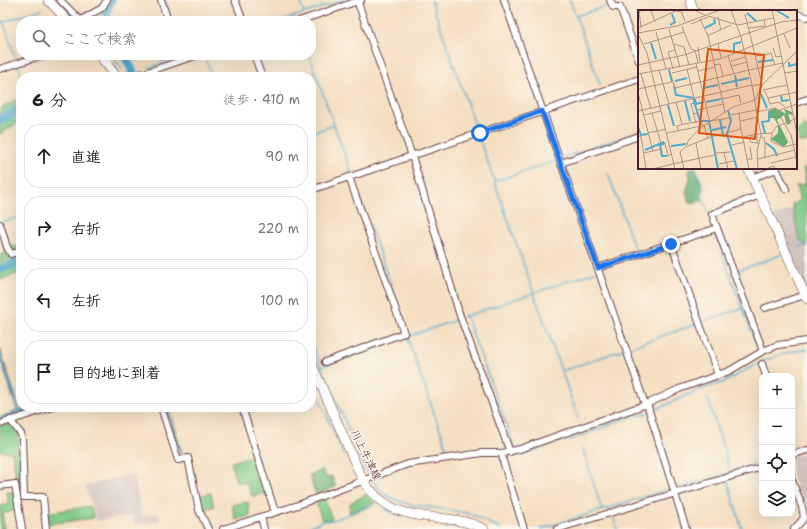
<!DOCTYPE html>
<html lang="ja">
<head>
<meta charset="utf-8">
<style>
  :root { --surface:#fff; --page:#f2f2f2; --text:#202124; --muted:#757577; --line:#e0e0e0 }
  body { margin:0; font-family:"Shantell Sans","Klee One",sans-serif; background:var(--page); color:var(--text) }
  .controls { position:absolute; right:12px; bottom:12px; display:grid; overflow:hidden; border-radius:8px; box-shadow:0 4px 16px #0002 }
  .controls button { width:36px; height:36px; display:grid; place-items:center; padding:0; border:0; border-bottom:1px solid var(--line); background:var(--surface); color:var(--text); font:20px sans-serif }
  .stop { position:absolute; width:12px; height:12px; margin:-9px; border:3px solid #1a73e8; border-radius:50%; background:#fff }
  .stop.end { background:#1a73e8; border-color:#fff; box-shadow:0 1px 4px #0008 }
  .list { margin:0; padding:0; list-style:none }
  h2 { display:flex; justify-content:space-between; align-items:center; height:52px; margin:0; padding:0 16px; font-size:17px }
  h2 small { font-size:13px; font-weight:400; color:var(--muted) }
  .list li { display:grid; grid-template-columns:26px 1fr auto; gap:12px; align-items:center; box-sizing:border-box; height:64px; margin:0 8px 8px; padding:0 8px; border:1px solid var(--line); border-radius:16px }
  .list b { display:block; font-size:15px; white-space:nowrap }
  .list em { font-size:13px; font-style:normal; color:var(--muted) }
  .icon { flex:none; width:22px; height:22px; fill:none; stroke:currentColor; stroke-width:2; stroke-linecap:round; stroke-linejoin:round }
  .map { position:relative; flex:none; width:807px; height:529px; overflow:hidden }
  .search { position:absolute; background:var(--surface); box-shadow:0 4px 16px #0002; left:16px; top:16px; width:300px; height:44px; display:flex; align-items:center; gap:10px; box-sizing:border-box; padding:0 14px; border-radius:16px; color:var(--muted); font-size:15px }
  .panel { position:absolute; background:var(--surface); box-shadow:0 4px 16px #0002; left:16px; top:72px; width:300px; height:340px; border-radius:16px }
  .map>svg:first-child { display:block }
</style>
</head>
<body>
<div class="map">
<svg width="807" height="529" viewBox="0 0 807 529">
  <rect width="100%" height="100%" fill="#fbf7ec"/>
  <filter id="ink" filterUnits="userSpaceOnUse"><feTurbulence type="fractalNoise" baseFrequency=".025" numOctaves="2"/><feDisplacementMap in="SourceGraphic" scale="8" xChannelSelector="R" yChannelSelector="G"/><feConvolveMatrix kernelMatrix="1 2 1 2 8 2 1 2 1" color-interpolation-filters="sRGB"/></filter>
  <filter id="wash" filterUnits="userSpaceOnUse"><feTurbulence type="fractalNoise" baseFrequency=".012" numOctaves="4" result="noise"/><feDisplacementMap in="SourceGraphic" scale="16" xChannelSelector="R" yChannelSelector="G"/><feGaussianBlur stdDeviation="0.9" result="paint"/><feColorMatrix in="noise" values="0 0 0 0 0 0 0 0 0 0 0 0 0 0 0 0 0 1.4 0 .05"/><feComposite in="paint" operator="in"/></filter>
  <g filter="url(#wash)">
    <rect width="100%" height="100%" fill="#f4dfc2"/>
    <g fill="#cfc0bb">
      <polygon points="793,209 799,239 807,247 807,291 773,216"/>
      <polygon points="807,452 807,519 792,474 792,457"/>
      <polygon points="133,474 142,516 158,513 159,521 146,525 135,523 132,516 97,521 85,486"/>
    </g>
    <g fill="#7fc987" stroke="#647459">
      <polygon points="21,97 21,105 0,116 0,109"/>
      <polygon points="21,112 21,121 0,134 0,124"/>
      <polygon points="803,125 807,127 807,143 799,142 797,131"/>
      <polygon points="803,168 807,168 807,247 799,239 792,204 800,201 796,186 806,184"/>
      <polygon points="9,245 12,247 21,246 21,256 11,258 0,263 0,255 5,253 4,246"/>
      <polygon points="21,266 21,272 0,280 0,273 14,267"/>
      <polygon points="5,424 13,427 19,435 18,450 22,461 22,497 19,496 12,452 0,451 0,426"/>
      <polygon points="256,455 266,493 252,496 246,483 236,482 231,462"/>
      <polygon points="7,492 15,492 17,510 3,514 4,529 0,529 0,506 8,504"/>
      <polygon points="211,493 214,507 202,509 198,496"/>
      <polygon points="367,494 375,502 349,513 350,503"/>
      <polygon points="324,498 332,519 322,520 316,502"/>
      <polygon points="248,502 250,516 235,520 232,505"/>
      <polygon points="90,506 94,518 47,524 46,513"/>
    </g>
    <g fill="#67ad74" stroke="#586650">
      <polygon points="688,168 696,168 703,187 702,201 689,203 686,192 690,177"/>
      <polygon points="322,469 326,477 332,476 336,487 316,495 309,475"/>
    </g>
    <g fill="#50abce" stroke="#4d657c">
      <polygon points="0,349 20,410 31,407 43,407 0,421 0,417 17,411 0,357"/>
      <polygon points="165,407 168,407 183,456 181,457"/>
    </g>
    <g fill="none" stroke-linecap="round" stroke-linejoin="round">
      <g stroke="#50abce" stroke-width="1.5">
        <polyline points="165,0 172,21"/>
        <polyline points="299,0 304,13"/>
        <polyline points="431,0 477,131"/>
        <polyline points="570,0 576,16 610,5"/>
        <polyline points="613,3 620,0"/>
        <polyline points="61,7 75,21"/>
        <polyline points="576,16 600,85"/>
        <polyline points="3,21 17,62"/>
        <polyline points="281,21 344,0"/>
        <polyline points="0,23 42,9"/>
        <polyline points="111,55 122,69"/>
        <polyline points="309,55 351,172"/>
        <polyline points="205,57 212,77"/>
        <polyline points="18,66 22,77"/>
        <polyline points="149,68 182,55"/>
        <polyline points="133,75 140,72"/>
        <polyline points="311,133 334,125"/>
        <polyline points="478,135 578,418"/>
        <polyline points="562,158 639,132"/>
        <polyline points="694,168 703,188 702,196 710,217"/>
        <polyline points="608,173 636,252"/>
        <polyline points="354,181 409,336"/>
        <polyline points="495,181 556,161"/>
        <polyline points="2,222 21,217"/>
        <polyline points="714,232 757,346"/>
        <polyline points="800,247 807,245"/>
        <polyline points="736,271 781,255"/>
        <polyline points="466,316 595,272"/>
        <polyline points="463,317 466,316 515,448"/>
        <polyline points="702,322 743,308"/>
        <polyline points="407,337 448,452"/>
        <polyline points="311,343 369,476"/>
        <polyline points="628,348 696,324"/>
        <polyline points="763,361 789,352 807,349"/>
        <polyline points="321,367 459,319"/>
        <polyline points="562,371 622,350"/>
        <polyline points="311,379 344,456"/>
        <polyline points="708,399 731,473"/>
        <polyline points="652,411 699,390 724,382 759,363"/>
        <polyline points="582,446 602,510"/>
        <polyline points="516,452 517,454 522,456 554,443 579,437 623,419 648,413"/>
        <path d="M372 479C376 484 380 491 386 495 410 509 435 506 461 512 475 514 488 522 500 529"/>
        <polyline points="728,482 742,529"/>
        <polyline points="677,489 762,463"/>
        <polyline points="383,508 396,515 403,516"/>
        <polyline points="613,516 617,529"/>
        <polyline points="446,523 447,529"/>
        <polyline points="447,523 464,527"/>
        <polyline points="305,529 322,521 333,520 376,504"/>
        <polyline points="541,529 669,489"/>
        <polyline points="798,529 807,521"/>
      </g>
      <g stroke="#50abce" stroke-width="9">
        <polyline points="107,21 106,11 111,0"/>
        <polyline points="124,55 132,70 133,75 129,77"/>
        <polyline points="0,120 21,108"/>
        <polyline points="0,269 21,261"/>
      </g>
    </g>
  </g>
  <g filter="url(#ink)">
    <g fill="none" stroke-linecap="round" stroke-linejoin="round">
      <g stroke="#643c42" stroke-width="8">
        <g id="street">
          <polyline points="60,0 80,20"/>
          <polyline points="161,0 168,21"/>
          <polyline points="235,0 243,21"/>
          <polyline points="357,0 412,156 460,316 510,452"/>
          <polyline points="504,0 645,404"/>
          <polyline points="610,0 613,7 620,7 639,61"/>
          <polyline points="796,14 807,17"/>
          <polyline points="79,21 102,8 107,0"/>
          <polyline points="299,21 361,0"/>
          <polyline points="254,55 262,77"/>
          <polyline points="0,69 43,55"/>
          <polyline points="137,77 141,74 198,55"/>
          <polyline points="796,103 807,99"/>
          <polyline points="561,163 639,136"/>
          <polyline points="776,168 786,189"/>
          <polyline points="752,178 777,169"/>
          <polyline points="311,190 639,79"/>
          <polyline points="0,224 7,247 11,254 21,251"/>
          <polyline points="717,228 763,351"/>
          <polyline points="671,243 718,375"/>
          <polyline points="598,268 717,228 712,214 760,195"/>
          <polyline points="765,308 805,295"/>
          <polyline points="325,362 404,333 349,177"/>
          <polyline points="762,364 766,376"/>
          <polyline points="647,404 686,529"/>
          <polyline points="161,407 178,460 188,458 199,510 208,529"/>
          <polyline points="242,407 275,512"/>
          <polyline points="10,420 21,434 22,439 24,497 43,497 46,529"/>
          <polyline points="0,424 52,407"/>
          <polyline points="502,453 503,461 524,529"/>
          <polyline points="792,455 807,450"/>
          <path d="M792 481C795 489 806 512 803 519 801 522 797 526 794 529"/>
          <polyline points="0,486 15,484 22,529"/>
          <polyline points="261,517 264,529"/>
          <polyline points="223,529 298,505 408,464 482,453 502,453 520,449 647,404 679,389 718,375 729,371 763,351 778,345 807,341"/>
          <polyline points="557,529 762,467"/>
        </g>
      </g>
      <g stroke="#643c42" stroke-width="10">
        <g id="secondary">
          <polyline points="48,0 68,21"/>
          <polyline points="690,0 694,11"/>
          <polyline points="99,55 117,77"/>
          <polyline points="748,168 807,299"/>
          <path d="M311 362 363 481C371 492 381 502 393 508 421 521 454 514 484 529"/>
        </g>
      </g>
      <use href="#street" stroke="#fff" stroke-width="6"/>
      <use href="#secondary" stroke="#fff" stroke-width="9"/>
    </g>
  </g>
  <g fill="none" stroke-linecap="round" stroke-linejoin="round" filter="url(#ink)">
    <polyline stroke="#1a73e8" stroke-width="5" points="480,133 542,111 598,268 671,244"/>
  </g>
  <g text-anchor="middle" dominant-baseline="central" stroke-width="3" stroke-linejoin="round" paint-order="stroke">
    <g font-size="11" fill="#4a1f2b" stroke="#fbf7ec">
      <text transform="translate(366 455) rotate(64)">川上牛津線</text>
    </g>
  </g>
  <g transform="translate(638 10)">
    <rect width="159" height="159" fill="#f4dfc2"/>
    <path d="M138 98 148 104 146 99 154 102 155 105 150 104 153 113 149 115 146 105 139 110 150 132 146 137 133 129 140 123V115L136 108H130V101Z" fill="#67ad74"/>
    <path fill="none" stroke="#50abce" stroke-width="2" d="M138 0 151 8M109 3 118 11M32 15 37 12 34 4M67 18 77 13 76 9M13 33 18 49M96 42V34L103 32M120 52 135 50M151 52V56L159 54M31 60 34 72M97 65 99 77M37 71 49 68M83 74 111 68M36 76 38 85 55 88 62 111H71L80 159M65 78 80 75M123 84 129 98M143 86 144 91 151 90M57 89 58 94 66 92M47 91 52 111M68 92 83 89M30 95 36 116M90 100 93 111 89 124 99 159M82 110 85 125M0 117 3 125 10 124M74 120 88 117M127 123 124 112 131 111V102M27 133 22 135 24 146H29M128 133 136 139 139 146M33 136 48 134M7 140 26 132"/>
    <path fill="none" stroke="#b09286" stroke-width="1" d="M1 0 3 18M13 0 17 12M56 0 67 5M93 0 103 27 114 75 123 125 119 140 120 159M134 0 159 124M1 1 13 0M39 2 43 1 47 11M107 4 124 74 114 76M70 6 100 15 135 8M80 7 83 20M62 9 70 26 87 102M53 14 70 7M0 18 40 0M111 18 127 16 126 10M31 19 42 57M18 22 28 59M46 22 53 39 57 40 60 53M0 23 39 16 82 0M0 24 9 43 37 159M146 24 152 38M69 26 93 15M80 33 83 48M6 34 46 22 44 16M36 34 46 37 51 55M60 37 62 52M135 38 138 47 143 46M90 46 96 64M118 46 133 43 137 55M93 51 107 47M58 53 71 109 72 111 91 108M0 55 46 45 143 12 159 10M76 55 82 54 85 66M94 56 109 52M31 59 37 78 111 60M35 59 30 42 37 40M49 59 56 88M21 60 31 94M111 60 145 53M60 61 77 57M34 63 59 57M147 63 159 61M0 64 82 49 159 18M3 64 13 99M0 79 34 72M125 80 149 75M126 80 130 88 159 82M0 83 15 141M55 88 56 93 53 94 58 113M130 88 132 94 141 92 147 97M84 89 101 85 103 93M38 92 44 114M159 94 139 101 153 125 159 151M0 101 114 75M118 102 138 98 139 101M14 103 23 133M101 103 103 119M55 104 60 103 59 100 85 94M6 105 23 101M93 105 118 100M103 111 120 107M66 115 70 129M61 119 95 97 117 90 125 74 159 41M40 120 39 116 46 114 62 111 65 116M10 123 28 119M29 123 63 116M134 124 133 131 145 137 159 134M0 126H3L8 159M106 127 119 124M118 127H112V132L119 133M123 127 126 128 127 133V148M27 133 30 146 34 144M58 133 63 159M122 133H119V124L134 123 138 117 159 108M49 135 50 131 61 119M94 135 107 132M6 143 23 139M86 143 90 159M109 149H114L112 137M120 149 157 140M44 152 76 145 77 143 93 142M133 153 158 147M81 154 96 151M14 159 44 152M46 159 42 142 47 137 75 126 87 125 88 123 103 119 111 159M127 159 136 156 137 159"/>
    <path fill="#d8530f" fill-opacity="0.15" stroke="#d8530f" stroke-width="2" d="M70 39 126 45 117 129 61 123Z"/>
    <rect width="159" height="159" fill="none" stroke="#4a1f2b" stroke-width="2"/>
  </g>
</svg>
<div class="controls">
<button>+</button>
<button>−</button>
<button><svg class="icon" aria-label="locate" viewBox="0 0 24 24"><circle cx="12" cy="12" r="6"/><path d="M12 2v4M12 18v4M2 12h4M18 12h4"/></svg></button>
<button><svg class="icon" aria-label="layers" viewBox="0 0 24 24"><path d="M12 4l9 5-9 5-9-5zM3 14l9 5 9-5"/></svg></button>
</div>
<div class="stop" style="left:480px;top:133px"></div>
<div class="stop end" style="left:671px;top:244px"></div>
<div class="search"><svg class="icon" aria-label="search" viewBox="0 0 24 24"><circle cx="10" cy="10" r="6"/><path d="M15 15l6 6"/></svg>ここで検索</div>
<section class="panel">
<h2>6 分<small>徒歩 · 410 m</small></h2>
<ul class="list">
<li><svg class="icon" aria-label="ahead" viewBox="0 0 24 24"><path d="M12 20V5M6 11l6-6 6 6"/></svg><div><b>直進</b></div><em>90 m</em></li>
<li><svg class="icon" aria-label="right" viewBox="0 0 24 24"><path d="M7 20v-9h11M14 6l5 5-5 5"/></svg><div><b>右折</b></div><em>220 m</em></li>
<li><svg class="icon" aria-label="left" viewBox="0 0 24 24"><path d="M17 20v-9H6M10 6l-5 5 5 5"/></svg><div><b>左折</b></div><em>100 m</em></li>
<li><svg class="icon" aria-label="arrive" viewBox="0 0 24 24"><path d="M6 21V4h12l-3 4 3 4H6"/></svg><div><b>目的地に到着</b></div></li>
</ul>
</section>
</div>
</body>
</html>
